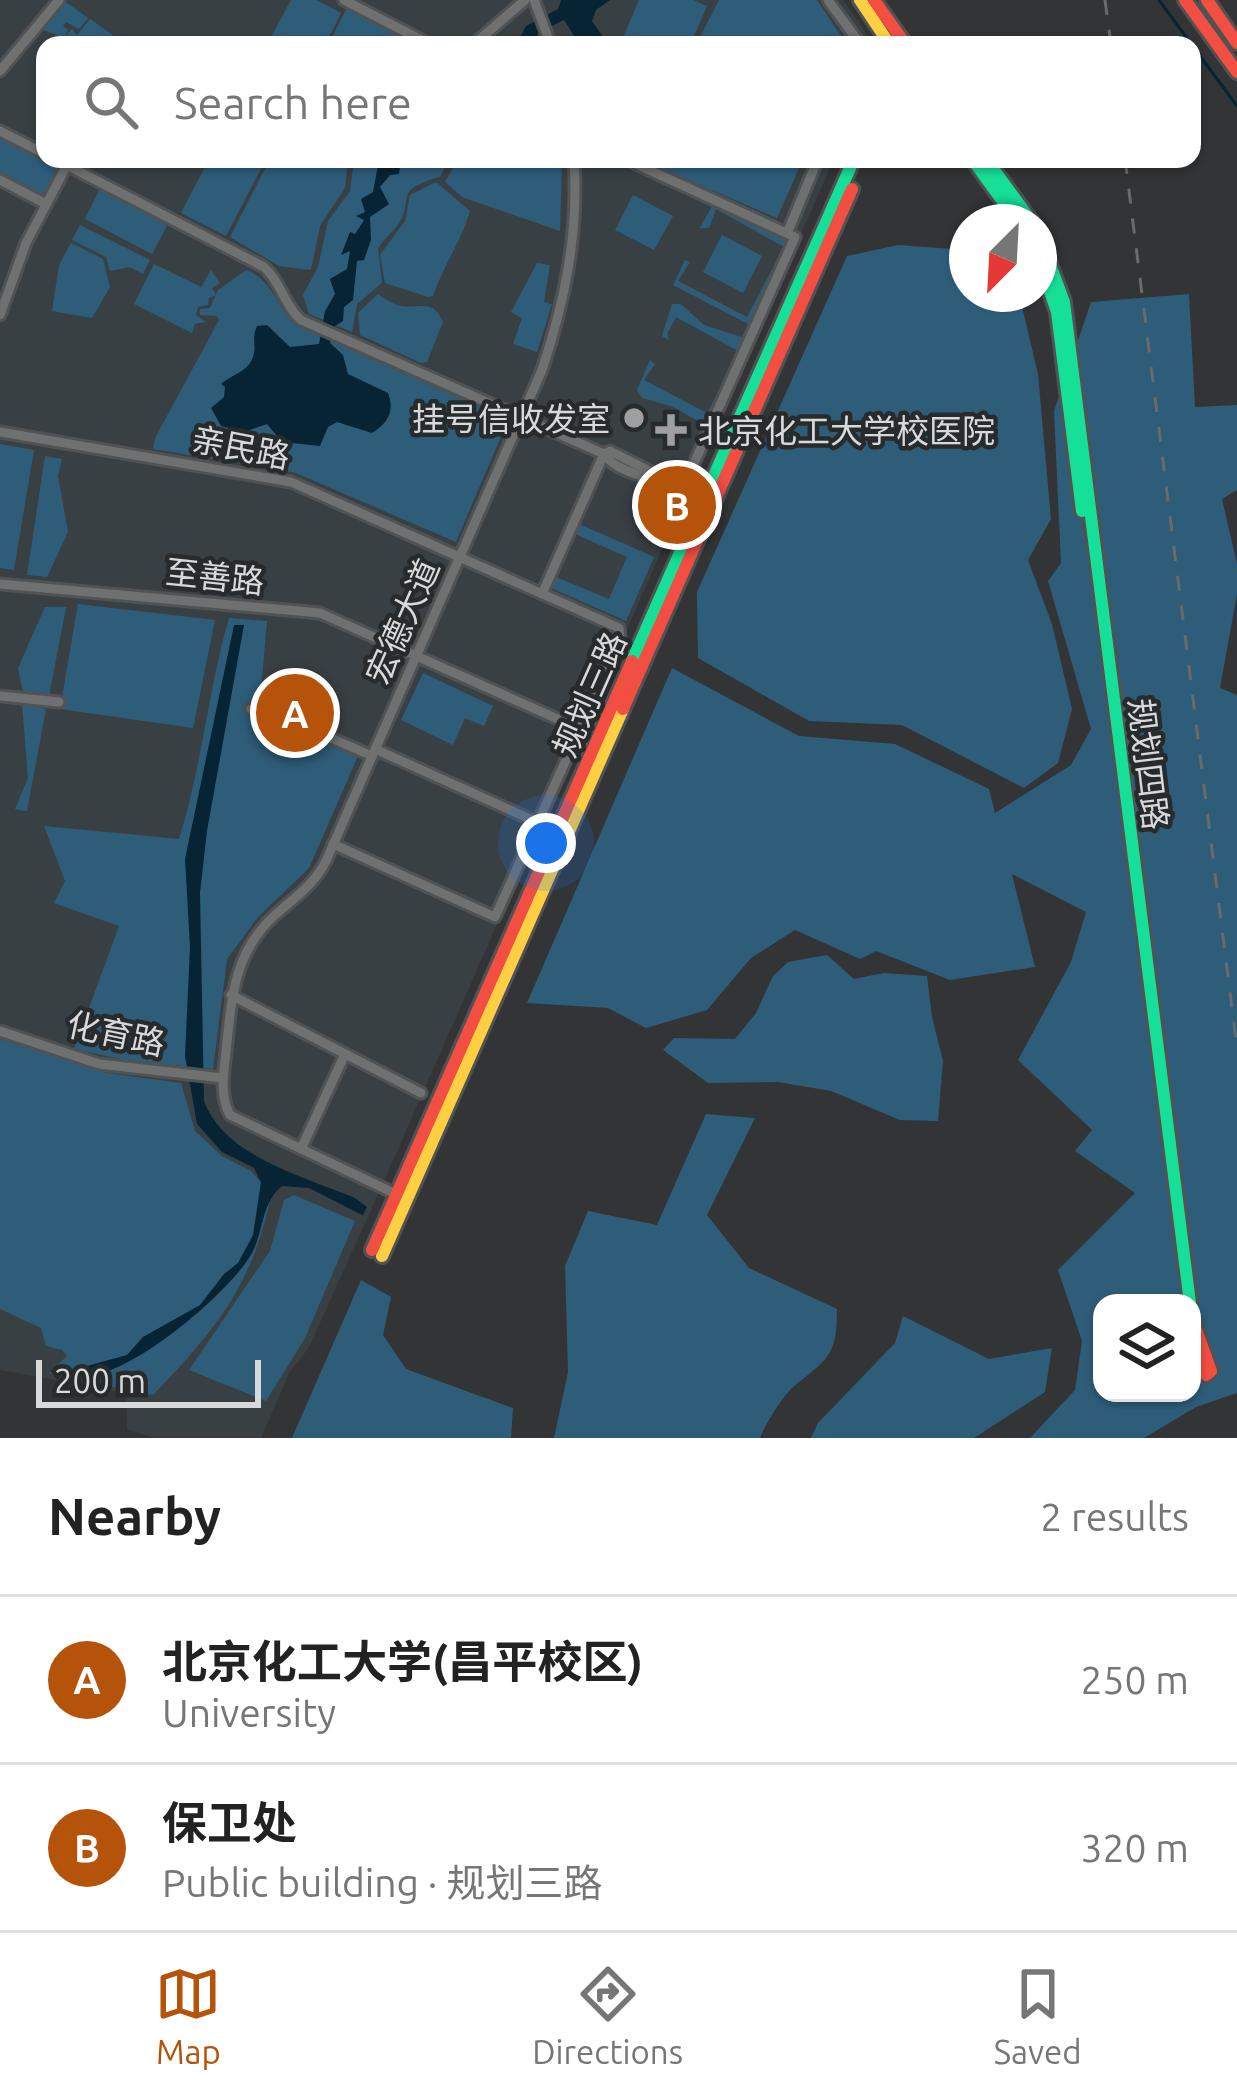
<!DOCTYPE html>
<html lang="en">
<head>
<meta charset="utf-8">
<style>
  :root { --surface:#fff; --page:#f6f6f6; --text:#222; --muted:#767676; --line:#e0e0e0; --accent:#b45309 }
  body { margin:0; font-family:Ubuntu,"Noto Sans SC",sans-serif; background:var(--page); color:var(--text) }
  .controls { position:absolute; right:36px; bottom:36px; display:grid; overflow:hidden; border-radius:24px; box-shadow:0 3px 9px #0004 }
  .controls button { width:108px; height:108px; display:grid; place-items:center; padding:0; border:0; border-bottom:3px solid var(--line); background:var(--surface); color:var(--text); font:60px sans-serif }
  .compass { position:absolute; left:949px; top:204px; width:108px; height:108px; border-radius:50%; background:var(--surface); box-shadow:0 3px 9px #0004; rotate:204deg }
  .scale { position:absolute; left:36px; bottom:30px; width:225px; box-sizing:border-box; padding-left:12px; border:6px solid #d7d9da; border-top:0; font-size:33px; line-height:42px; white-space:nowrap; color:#d7d9da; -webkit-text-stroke:9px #282b2c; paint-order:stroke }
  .you { position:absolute; left:546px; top:843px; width:42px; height:42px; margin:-30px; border:9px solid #fff; border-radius:50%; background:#1a73e8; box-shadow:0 0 0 18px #1a73e833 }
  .badge { display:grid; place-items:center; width:78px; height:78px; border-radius:50%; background:var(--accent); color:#fff; font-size:39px; font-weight:700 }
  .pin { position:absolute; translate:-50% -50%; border:6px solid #fff; box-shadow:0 3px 12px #0006 }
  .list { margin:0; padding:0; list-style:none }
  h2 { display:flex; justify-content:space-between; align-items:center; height:156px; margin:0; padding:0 48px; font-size:51px }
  h2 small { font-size:39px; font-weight:400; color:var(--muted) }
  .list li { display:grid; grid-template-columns:78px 1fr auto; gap:36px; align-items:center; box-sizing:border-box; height:168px; padding:0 48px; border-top:3px solid var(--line) }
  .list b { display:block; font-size:45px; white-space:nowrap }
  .list p { margin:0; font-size:39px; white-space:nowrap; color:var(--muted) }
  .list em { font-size:39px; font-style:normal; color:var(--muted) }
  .icon { flex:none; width:66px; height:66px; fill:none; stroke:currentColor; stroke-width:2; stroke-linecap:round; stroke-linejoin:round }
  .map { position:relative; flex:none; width:1237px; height:1438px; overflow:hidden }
  .search { position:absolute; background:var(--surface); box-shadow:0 3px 9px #0004; left:36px; right:36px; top:36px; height:132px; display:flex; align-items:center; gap:30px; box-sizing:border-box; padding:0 42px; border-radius:24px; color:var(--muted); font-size:45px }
  .sheet { height:492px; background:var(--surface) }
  nav { display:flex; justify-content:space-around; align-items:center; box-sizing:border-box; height:168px; border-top:3px solid var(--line); background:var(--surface); font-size:33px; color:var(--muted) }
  nav a { display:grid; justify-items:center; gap:6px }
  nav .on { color:var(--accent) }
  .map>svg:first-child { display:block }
</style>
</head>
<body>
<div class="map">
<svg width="1237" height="1438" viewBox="0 0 1237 1438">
  <rect width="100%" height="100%" fill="#333435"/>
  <polygon fill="#394044" points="0,0 843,0 866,33 868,45 45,45 45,159 834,159 376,1199 308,1349 289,1373 261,1438 154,1438 127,1429 126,1393 0,1370"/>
  <g fill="#2e5d7a" fill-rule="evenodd">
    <polygon points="291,0 316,0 341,13 325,45 267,45"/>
    <polygon points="639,0 693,0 707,6 690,45 620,45"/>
    <polygon points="719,0 817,0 847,45 696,45"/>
    <polygon points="59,2 66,2 88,18 79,29 66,22 63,26 68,30 65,36 72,29 77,35 90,19 127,45 81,45 44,30 41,25"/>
    <polygon points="348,6 413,42 414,45 328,45"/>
    <polygon points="0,139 59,168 45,196 0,173"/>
    <polygon points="209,159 266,159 226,236 181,213"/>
    <polygon points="270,159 348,159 345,188 320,226 311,270 279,266 230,237"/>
    <path d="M354 159H455L446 165 440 177C389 191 417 199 397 226 390 235 383 239 378 249L382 283 357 304 352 332 309 314 303 295 318 267 328 221 350 191Z"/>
    <polygon points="468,159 562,159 560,231 462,197 445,182 453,168"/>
    <polygon points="660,159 803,159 777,218 658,167"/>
    <path d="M436 182 470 211C460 244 444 264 433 296L428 297 385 283 380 255 405 221 410 195Z"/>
    <polygon points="101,187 161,217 160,221 167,226 152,254 85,219"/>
    <polygon points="633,195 673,216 654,250 615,230"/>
    <polygon points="712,206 790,242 750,325 673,285 685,260 690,262 678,281 747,317 784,247 716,209 709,228 700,228"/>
    <polygon points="80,225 150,260 143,274 130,267 110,271 106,257 72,240"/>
    <polygon points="722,235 762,256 743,293 703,272"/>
    <polygon points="71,243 103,259 110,287 92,318 52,311 59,265"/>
    <polygon points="898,245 967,250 967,294 1019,294 1038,374 1051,519 1028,560 1052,624 1072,709 1058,763 1024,788 902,725 809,721 698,658 697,592 847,256"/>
    <polygon points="537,263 550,265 544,302 552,304 537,352 513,344 522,318 511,312"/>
    <polygon points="154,264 201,287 211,270 220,283 212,288 216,295 209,298 208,305 198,307 196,315 206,322 195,324 192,333 134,304"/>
    <path d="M246 270C276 281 275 311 300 327L508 420 456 542 296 473 153 449 155 438 219 320 217 316 200 315V309L210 308 218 290Z"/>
    <path d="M378 294C384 298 390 302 397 305 418 311 432 296 443 322L427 362 421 363 360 335 358 313Z"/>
    <path d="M1189 294 1195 407 1237 405V490L1222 499 1237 564V594L1220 688 1237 695V1393L1196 1407 1144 1438H1030L1075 1390 1082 1341 1058 1270 1135 1193 1075 1151 1092 1130 1018 1060 1071 962 1086 912 1012 874 1035 967 950 980 876 951 860 959 795 930 751 958 707 1010 646 1028 608 1008 527 1003 672 668 799 736 895 744 989 789 995 813 1071 765 1091 729 1048 581 1061 563 1054 411 1091 302ZM1102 1303H1192V1393H1102Z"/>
    <polygon points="672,304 681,304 704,325 744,338 744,345 705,425 671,406 642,398 637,390 650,360 655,364 644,380 707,413 740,352 676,317 667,334 669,340 662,336"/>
    <polygon points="0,444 34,450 14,570 0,568"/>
    <polygon points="45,456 62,459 58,476 68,532 47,577 27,575"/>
    <polygon points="579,524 654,557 626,621 551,588 556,577 609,599 627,557 575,534"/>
    <polygon points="78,604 215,620 193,728 60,709"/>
    <polygon points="45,607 66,607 49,696 23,692 18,668"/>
    <path d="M229 618 267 621 259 712 358 756 309 868 259 916 227 959 213 1069 130 1061 74 1049 119 926 54 903 65 881 44 826 179 839C202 766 208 691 229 618Z"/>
    <polygon points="423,673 493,706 484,726 465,718 453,745 401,720"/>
    <polygon points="22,703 46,709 27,811 15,809 28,778"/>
    <polygon points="827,955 854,979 884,973 927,976 932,1017 943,1061 938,1121 900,1120 831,1091 778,1082 708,1083 663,1050 674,1038 735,1039 756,1013 773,976 788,962"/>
    <path d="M0 1039 107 1073 181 1083 195 1131 222 1156 251 1171 271 1195C253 1285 215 1331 153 1395 119 1385 83 1386 49 1373L67 1356 62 1350 46 1346 41 1328 0 1309Z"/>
    <path d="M706 1114 755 1118 707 1215 749 1268 837 1309C837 1352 830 1358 799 1382 783 1394 768 1420 760 1438H554L568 1372 565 1266 588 1211 657 1225Z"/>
    <polygon points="294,1195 355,1221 305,1338 266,1401 189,1370 270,1251 284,1200"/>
    <polygon points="361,1280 391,1297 383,1335 406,1369 513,1408 511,1438 292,1438"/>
    <polygon points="903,1316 989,1359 1052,1348 1045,1392 974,1438 811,1438 818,1423 895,1343"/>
  </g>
  <g fill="#072434">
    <polygon points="561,0 610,0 596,10 592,21 604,38 604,45 580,45 564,20 538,33 534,45 516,45 526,26 558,9"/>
    <path d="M401 159 399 174 390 175 380 187 389 204 370 217 371 240 364 260 357 261 353 300 344 307 343 321 335 326 330 343 343 355 348 374 388 393C395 411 388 423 372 433L337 422 328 427 320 446 282 442 267 424 244 432 221 426 211 408 224 397 225 387 221 384C231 375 249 371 253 357 257 345 251 339 257 326L267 325 290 347 319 344 325 311 335 294 330 279 347 269 350 251 341 255 350 232 355 234 364 220 356 216 365 212 361 199 373 192 379 160 384 164 386 160Z"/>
    <path d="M234 625H244L207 831 200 893 204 1101C225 1157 303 1176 355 1198L367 1207 363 1215 358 1213 309 1188 282 1186C261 1203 264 1231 252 1253 231 1292 116 1391 73 1374L76 1369 127 1355 143 1337 200 1305 224 1274 238 1263 253 1235 261 1182 254 1168 222 1152 197 1124 185 1056 190 947 185 859Z"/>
  </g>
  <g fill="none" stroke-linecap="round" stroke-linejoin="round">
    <polyline stroke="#072434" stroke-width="3" points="1159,0 1237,106"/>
    <g stroke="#505253" stroke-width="15">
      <g id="street">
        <polyline points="344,0 431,45"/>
        <polyline points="534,0 551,45"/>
        <polyline points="828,0 861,45"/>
        <polyline points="473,45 525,0"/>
        <polyline points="0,71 59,0"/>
        <polyline points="0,131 45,154"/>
        <path d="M55 159 264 267C281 282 284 305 301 320L604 454C612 467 641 479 657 476"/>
        <polyline points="0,180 46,204"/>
        <polyline points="788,231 818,159"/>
        <polyline points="0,315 26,243 67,165"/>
        <polyline points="0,432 291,482 619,628 620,639 580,729"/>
        <polyline points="604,454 610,451 683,488 795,237 625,159"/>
        <polyline points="0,584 320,613 580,729 495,917 333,844"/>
        <polyline points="542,594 604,454"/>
        <polyline points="0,696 59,702"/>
        <polyline points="251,709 274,713 372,756"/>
        <polyline points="375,749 539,823"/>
        <polyline points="231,995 421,1093"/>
        <polyline points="0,1031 99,1064 223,1078"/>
        <polyline points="301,1149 345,1054"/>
        <path d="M396 1194 230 1115C218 1093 225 1066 227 1042 232 993 236 950 275 915 294 898 314 885 326 861L542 370C565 301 579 232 574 159"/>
      </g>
    </g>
    <g stroke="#505253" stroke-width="18">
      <g id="fast">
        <polyline points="972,159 1018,222"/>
        <polyline points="986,159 1032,222"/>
        <polyline points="1039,235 1064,302 1190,1303"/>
        <polyline points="1039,259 1057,312 1082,511"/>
        <polyline points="632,661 854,159"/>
      </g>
    </g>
    <g stroke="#505253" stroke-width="18">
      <g id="slow">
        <polyline points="860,0 890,45"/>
        <polyline points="382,1256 623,709"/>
      </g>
    </g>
    <g stroke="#505253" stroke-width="18">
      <g id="jam">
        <polyline points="874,0 906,45"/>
        <polyline points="1185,0 1237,72"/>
        <polyline points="1207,0 1237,43"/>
        <polyline points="623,709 852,189"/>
        <polyline points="372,1250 632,661"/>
        <polyline points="1192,1318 1211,1371 1206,1375 1192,1347"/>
      </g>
    </g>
    <use href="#street" stroke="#6f7070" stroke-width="9"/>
    <use href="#fast" stroke="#16e098" stroke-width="12"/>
    <use href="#slow" stroke="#ffcf43" stroke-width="12"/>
    <use href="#jam" stroke="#f24e42" stroke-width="12"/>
    <g stroke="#696a6b" stroke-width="3" stroke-dasharray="15 15" stroke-linecap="butt">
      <polyline points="1105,0 1111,45"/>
      <polyline points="1125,159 1237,1048"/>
    </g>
  </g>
  <g fill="#9e9fa0" stroke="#282b2c" stroke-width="4.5">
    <circle cx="634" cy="418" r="12"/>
    <path d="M665 412h12v12h12v12h-12v12h-12v-12h-12v-12h12z"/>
  </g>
  <g text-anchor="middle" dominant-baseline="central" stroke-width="9" stroke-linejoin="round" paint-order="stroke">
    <g font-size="33" fill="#d7d9da" stroke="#282b2c" text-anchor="end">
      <text x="610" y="418">挂号信收发室</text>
      <text x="698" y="430" text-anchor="start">北京化工大学校医院</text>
    </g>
    <g font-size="33" fill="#d7d9da" stroke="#282b2c">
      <text transform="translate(241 447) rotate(11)">亲民路</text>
      <text transform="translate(215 576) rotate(6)">至善路</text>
      <text transform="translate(402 621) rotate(-66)">宏德大道</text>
      <text transform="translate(589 694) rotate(-66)">规划三路</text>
      <text transform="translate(1149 764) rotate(83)">规划四路</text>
      <text transform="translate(116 1033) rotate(12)">化育路</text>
    </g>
  </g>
</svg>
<div class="controls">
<button><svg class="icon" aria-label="layers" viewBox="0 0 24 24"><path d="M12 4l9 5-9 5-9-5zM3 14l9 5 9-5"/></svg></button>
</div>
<svg class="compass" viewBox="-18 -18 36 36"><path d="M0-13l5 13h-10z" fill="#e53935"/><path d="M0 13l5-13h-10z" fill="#767676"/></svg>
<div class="scale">200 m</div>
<div class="you"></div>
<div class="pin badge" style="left:295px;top:713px">A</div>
<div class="pin badge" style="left:677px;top:505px">B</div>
<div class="search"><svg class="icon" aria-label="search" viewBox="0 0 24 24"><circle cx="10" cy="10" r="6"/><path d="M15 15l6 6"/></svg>Search here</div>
</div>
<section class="sheet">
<h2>Nearby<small>2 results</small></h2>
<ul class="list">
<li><span class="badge">A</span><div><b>北京化工大学(昌平校区)</b><p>University</p></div><em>250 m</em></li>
<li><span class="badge">B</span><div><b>保卫处</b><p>Public building · 规划三路</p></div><em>320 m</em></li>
</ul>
</section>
<nav>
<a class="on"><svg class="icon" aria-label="map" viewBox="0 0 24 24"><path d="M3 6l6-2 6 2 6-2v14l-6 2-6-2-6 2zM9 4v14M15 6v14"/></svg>Map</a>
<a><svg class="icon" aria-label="directions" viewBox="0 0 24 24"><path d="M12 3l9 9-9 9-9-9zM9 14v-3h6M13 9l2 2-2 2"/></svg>Directions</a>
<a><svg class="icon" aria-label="saved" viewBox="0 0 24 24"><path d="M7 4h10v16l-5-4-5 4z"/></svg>Saved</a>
</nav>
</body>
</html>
